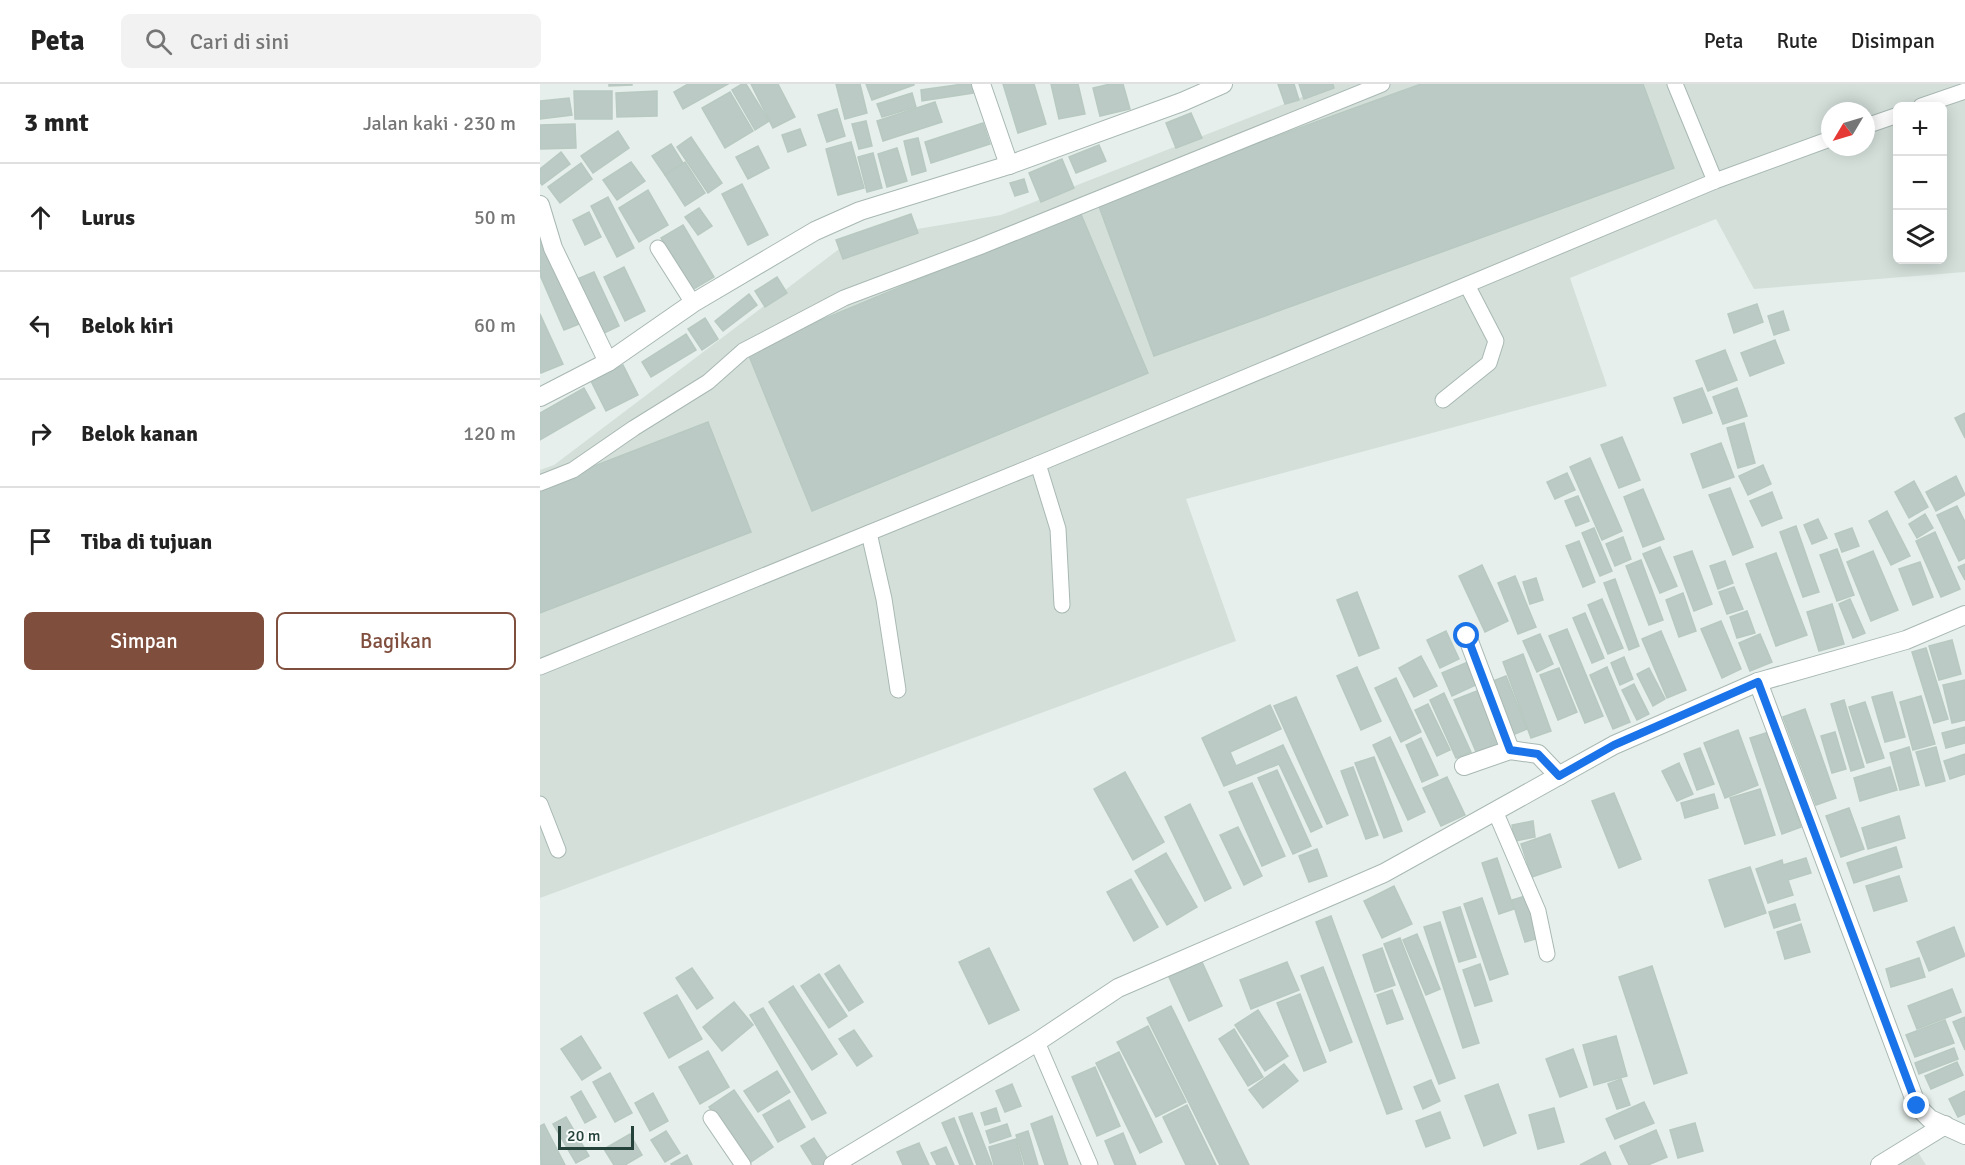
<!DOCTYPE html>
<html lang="id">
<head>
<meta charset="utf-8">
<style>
  :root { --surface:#fff; --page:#f2f2f2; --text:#222; --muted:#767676; --line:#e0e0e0; --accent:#804e3d }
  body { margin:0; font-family:Signika,sans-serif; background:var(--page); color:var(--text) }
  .controls { position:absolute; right:18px; top:18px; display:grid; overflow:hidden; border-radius:9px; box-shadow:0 3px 15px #0003 }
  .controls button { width:54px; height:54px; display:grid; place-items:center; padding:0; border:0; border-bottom:2px solid var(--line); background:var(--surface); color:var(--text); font:30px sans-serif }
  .compass { position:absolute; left:1281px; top:18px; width:54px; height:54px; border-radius:50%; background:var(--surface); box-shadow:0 3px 15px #0003; rotate:232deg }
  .scale { position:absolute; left:18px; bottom:15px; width:76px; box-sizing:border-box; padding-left:6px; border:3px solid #24423a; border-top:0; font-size:16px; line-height:21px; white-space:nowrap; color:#24423a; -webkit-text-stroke:4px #f7fbf9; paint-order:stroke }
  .stop { position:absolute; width:18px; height:18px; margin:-14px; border:4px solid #1a73e8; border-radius:50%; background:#fff }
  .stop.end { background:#1a73e8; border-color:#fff; box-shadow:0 2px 6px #0008 }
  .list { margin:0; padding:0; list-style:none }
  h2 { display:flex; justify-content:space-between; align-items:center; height:78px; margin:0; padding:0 24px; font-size:26px }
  h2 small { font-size:20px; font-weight:400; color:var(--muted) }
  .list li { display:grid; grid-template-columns:39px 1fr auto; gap:18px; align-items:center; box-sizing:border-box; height:108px; padding:0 24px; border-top:2px solid var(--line) }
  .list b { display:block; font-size:22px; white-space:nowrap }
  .list em { font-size:20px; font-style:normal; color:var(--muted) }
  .actions { display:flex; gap:12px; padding:18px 24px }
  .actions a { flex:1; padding:14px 0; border:2px solid var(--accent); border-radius:9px; text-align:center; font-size:21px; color:var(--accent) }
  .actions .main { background:var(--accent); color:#fff }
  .icon { flex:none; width:33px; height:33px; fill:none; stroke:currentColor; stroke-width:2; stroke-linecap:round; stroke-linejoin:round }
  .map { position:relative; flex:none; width:1425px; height:1081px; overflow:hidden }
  header { display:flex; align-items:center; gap:36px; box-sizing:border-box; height:84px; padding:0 30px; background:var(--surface); border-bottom:2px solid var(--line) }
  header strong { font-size:28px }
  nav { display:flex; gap:33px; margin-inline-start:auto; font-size:21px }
  .search { width:420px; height:54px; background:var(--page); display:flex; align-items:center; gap:15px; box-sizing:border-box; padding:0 21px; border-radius:9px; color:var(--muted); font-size:22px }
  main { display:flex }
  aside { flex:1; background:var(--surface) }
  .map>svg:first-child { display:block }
</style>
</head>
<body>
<header>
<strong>Peta</strong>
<div class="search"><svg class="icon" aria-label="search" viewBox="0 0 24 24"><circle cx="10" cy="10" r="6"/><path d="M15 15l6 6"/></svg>Cari di sini</div>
<nav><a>Peta</a><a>Rute</a><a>Disimpan</a></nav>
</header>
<main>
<aside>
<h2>3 mnt<small>Jalan kaki · 230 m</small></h2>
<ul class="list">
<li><svg class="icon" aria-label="ahead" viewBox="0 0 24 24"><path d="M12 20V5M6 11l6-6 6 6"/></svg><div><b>Lurus</b></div><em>50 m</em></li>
<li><svg class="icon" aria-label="left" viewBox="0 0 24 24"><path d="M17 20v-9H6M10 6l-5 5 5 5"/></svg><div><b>Belok kiri</b></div><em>60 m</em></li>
<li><svg class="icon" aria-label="right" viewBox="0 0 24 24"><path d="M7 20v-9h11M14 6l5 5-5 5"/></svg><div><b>Belok kanan</b></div><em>120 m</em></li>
<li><svg class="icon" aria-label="arrive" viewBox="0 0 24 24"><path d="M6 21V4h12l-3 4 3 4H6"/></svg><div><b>Tiba di tujuan</b></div></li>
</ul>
<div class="actions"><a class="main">Simpan</a><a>Bagikan</a></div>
</aside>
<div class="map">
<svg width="1425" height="1081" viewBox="0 0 1425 1081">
  <rect width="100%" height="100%" fill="#e6efeb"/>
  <g fill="#d4dfda" fill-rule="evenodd">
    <path d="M795 0H1425V188L1214 205 1176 135 1030 194 1067 302 646 415 696 557 0 814V386L14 381 311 156 461 131ZM1358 22H1402V176H1358ZM1290 27H1326V63H1290Z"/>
    <polygon points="1377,1067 1386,1081 1347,1081"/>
  </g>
  <g fill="#bbcac4" stroke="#b8c9c2" stroke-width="1.5">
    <polygon points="69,0 92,0 92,1 69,2"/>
    <polygon points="148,0 188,0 143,25 134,8"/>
    <polygon points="202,0 206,0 229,37 215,46 192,6"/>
    <polygon points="211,0 238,0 255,33 233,44"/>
    <polygon points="296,0 320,0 327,29 305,35"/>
    <polygon points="326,0 374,0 374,1 332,16"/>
    <polygon points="423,0 432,0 433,9 382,17 381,6"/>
    <polygon points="463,0 494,0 506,40 478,49"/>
    <polygon points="511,0 538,0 545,30 519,35"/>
    <polygon points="570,0 583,0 590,25 560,32 553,4"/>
    <polygon points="738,0 754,0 759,16 745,20"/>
    <polygon points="759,0 793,0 794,4 764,15"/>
    <polygon points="881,0 1103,0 1134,84 614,272 557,117"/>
    <polygon points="34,7 72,7 72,35 35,35"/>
    <polygon points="117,7 117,32 77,33 76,9"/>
    <polygon points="190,8 213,47 185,64 162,24"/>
    <polygon points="372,9 376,23 342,33 337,20"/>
    <polygon points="29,14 32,31 0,35 0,17"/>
    <polygon points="395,18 402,38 343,57 337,37"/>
    <polygon points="297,25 305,52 287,58 278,31"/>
    <polygon points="651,29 662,54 636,64 626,39"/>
    <polygon points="326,37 332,62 319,65 312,40"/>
    <polygon points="443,39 450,60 391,79 385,58"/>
    <polygon points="35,40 36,64 0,65 0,41"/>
    <polygon points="260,45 266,61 248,68 242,51"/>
    <polygon points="78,47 89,64 53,89 41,72"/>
    <polygon points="151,53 182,99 168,109 137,63"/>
    <polygon points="378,54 386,87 372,91 364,57"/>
    <polygon points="311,58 324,104 298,111 286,65"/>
    <polygon points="131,60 143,79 125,91 112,72"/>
    <polygon points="559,61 566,77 536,89 529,73"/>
    <polygon points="218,62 229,84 208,95 196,73"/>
    <polygon points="357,64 367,97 347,103 338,70"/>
    <polygon points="21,68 30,80 2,101 0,98 0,85"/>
    <polygon points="333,69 342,104 327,108 318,73"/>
    <polygon points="522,75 534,104 501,118 489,89"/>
    <polygon points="91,78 105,97 77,116 63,96"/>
    <polygon points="145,78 165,109 145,122 125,91"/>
    <polygon points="41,79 52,95 20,119 8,103"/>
    <polygon points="484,95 488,108 475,112 470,99"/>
    <polygon points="202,100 228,151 208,161 182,110"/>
    <polygon points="108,106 128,141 99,158 79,124"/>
    <polygon points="68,113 94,164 77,173 51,122"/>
    <polygon points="159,124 172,142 158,151 145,133"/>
    <polygon points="49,128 61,153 45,161 33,136"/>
    <polygon points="540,128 608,289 272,427 207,267"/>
    <polygon points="371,130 378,149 303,175 296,156"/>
    <polygon points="143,141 174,193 152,206 121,154"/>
    <polygon points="0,149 39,240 24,246 0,191"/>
    <polygon points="84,183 105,227 85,237 64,193"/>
    <polygon points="54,188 79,242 60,251 35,196"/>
    <polygon points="237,193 247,209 225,223 215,207"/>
    <polygon points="209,210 217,221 183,247 175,237"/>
    <polygon points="1217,220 1223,238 1194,249 1188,230"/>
    <polygon points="1243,227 1249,246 1234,251 1228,232"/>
    <polygon points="0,230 23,280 1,289 0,287"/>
    <polygon points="165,234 178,255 162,266 148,245"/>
    <polygon points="146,250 156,266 111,293 102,278"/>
    <polygon points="1235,256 1244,279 1210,292 1201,269"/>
    <polygon points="1185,266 1197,296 1168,307 1156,277"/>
    <polygon points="83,281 98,311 66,327 51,297"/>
    <polygon points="44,304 55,324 0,356 0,329"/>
    <polygon points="1162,304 1172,329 1143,339 1134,314"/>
    <polygon points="1197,304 1207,332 1183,340 1173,313"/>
    <polygon points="1425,329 1425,354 1415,334"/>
    <polygon points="168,338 211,448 0,529 0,403"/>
    <polygon points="1204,339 1215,379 1198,384 1187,344"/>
    <polygon points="1082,353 1100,396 1079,404 1061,361"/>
    <polygon points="1181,359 1194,393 1163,404 1151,370"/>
    <polygon points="1050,374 1082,447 1062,456 1030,383"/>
    <polygon points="1223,381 1231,400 1208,411 1199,392"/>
    <polygon points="1027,389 1035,406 1015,415 1007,398"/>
    <polygon points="1416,392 1425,411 1396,427 1386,408"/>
    <polygon points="1374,397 1388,423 1369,434 1355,408"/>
    <polygon points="1190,404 1213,463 1193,471 1169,411"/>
    <polygon points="1103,405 1124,455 1103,463 1084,413"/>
    <polygon points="1232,408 1242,434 1222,442 1210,417"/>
    <polygon points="1038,412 1049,437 1036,442 1025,417"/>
    <polygon points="1417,422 1425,438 1425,474 1419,477 1397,431"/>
    <polygon points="1347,427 1370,472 1351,481 1329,437"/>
    <polygon points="1385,430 1393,444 1377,454 1369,440"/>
    <polygon points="1278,435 1287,454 1272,460 1264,441"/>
    <polygon points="1256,442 1279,508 1263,513 1240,448"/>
    <polygon points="1054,444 1072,487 1060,492 1042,449"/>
    <polygon points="1312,444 1319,462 1302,468 1295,450"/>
    <polygon points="1395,448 1420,505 1401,513 1376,457"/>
    <polygon points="1083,453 1091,475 1075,482 1066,460"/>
    <polygon points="1039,457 1055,498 1043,503 1026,462"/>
    <polygon points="1120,463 1137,502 1120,509 1103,470"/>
    <polygon points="1297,465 1314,511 1297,517 1280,471"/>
    <polygon points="1152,467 1172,520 1154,527 1134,473"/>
    <polygon points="1333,467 1358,526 1331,537 1307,478"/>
    <polygon points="1236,469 1267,551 1236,562 1206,480"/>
    <polygon points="1101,476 1123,536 1109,541 1086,482"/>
    <polygon points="1185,477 1193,499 1178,505 1170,482"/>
    <polygon points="1380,478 1393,513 1373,521 1359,485"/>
    <polygon points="1425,480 1425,496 1418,483"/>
    <polygon points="942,481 968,537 945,548 919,492"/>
    <polygon points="975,492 996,543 978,550 958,499"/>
    <polygon points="996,494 1003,516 990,520 983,498"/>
    <polygon points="1075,495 1099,562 1089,566 1064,499"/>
    <polygon points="1194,503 1203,525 1187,530 1179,508"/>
    <polygon points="817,508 839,564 819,572 797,516"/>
    <polygon points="1143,509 1156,547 1139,553 1126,516"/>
    <polygon points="1062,515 1083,564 1068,570 1048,521"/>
    <polygon points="1310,515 1325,549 1313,554 1299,520"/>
    <polygon points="1292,520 1304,560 1279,567 1267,528"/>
    <polygon points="1207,527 1215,549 1197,554 1190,533"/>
    <polygon points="1045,529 1064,574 1052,579 1033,534"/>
    <polygon points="1181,537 1201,585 1182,594 1161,545"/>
    <polygon points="1027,545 1063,632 1045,639 1009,552"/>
    <polygon points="906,547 919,575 900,584 887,556"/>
    <polygon points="1121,547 1146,606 1127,614 1102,555"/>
    <polygon points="1000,550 1013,580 997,588 983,557"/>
    <polygon points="1220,550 1232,578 1210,587 1199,559"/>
    <polygon points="1412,556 1421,590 1399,596 1389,562"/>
    <polygon points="1386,564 1408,635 1394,639 1372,568"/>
    <polygon points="983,570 1011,647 991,654 963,578"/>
    <polygon points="881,572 897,602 874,613 859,584"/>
    <polygon points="1084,573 1093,595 1080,601 1071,579"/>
    <polygon points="928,578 938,600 912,612 902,589"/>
    <polygon points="817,583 841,637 821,646 797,592"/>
    <polygon points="1067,583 1090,638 1073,645 1050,591"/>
    <polygon points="1019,584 1037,628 1018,636 1000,591"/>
    <polygon points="1109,584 1125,615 1113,622 1097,590"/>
    <polygon points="966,592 987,645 968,653 948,599"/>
    <polygon points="856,594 881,648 861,658 835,604"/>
    <polygon points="1425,596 1425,636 1412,639 1403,601"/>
    <polygon points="1094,600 1109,630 1097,636 1082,606"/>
    <polygon points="942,605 964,659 937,670 914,616"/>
    <polygon points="1352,608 1365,653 1345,658 1332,613"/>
    <polygon points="904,609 931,668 916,674 890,616"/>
    <polygon points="1381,612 1395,660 1373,666 1360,618"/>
    <polygon points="756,613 808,731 787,740 734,622"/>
    <polygon points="1304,616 1324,683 1311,687 1291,620"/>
    <polygon points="1325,618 1344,674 1327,679 1309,623"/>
    <polygon points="888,620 910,666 897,672 875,626"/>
    <polygon points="730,621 741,645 690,668 696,682 743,661 782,743 771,748 739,680 684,702 662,654"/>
    <polygon points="1265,625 1296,714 1276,721 1243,633"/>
    <polygon points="1425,643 1425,659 1406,664 1402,649"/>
    <polygon points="1198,646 1218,701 1185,714 1164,659"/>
    <polygon points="1229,648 1261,743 1242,750 1210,654"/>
    <polygon points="1295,648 1306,685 1292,689 1281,652"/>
    <polygon points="850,653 885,728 868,736 833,661"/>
    <polygon points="881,654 898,691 882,698 866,661"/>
    <polygon points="1369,663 1379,701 1360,706 1350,669"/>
    <polygon points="1396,663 1405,697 1386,702 1376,668"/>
    <polygon points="1160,664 1174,700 1157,706 1144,670"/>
    <polygon points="1425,670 1425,690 1410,695 1404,677"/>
    <polygon points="834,673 862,747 844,754 815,679"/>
    <polygon points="1139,679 1153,710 1137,717 1122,687"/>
    <polygon points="813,683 838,751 826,755 801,687"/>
    <polygon points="1350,683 1357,706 1320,717 1314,694"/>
    <polygon points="737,686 771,762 753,770 718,694"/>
    <polygon points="585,688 624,758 593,776 554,705"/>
    <polygon points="907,693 925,731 901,742 883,704"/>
    <polygon points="712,699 745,772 722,782 689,708"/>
    <polygon points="1220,705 1235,751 1205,760 1190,714"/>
    <polygon points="1074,709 1101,775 1079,784 1052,717"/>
    <polygon points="1174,710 1178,724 1145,734 1141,719"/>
    <polygon points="650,720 691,804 665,817 625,733"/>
    <polygon points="1309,724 1324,765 1301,773 1286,732"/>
    <polygon points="1359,732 1365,754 1328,765 1322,744"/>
    <polygon points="993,737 995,753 975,757 972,741"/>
    <polygon points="698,743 722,792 704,801 680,751"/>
    <polygon points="1010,750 1021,783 992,793 981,760"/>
    <polygon points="1356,763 1362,783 1314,799 1307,779"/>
    <polygon points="777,765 787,792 769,798 759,772"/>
    <polygon points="626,769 657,823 627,841 595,787"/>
    <polygon points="957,774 974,825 959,830 942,779"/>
    <polygon points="1266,774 1271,789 1248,796 1253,811 1228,819 1216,785 1242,776 1243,781"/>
    <polygon points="1210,783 1226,829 1185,843 1169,796"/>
    <polygon points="1359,792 1367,817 1334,827 1326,802"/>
    <polygon points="591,795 618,843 594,857 567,808"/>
    <polygon points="854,802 872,840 842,854 824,817"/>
    <polygon points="989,811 1002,853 985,858 972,816"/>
    <polygon points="942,814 968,890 950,896 924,820"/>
    <polygon points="1255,820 1260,836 1234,844 1229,828"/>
    <polygon points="920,823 936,873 919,878 903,828"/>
    <polygon points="791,832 862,1025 847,1030 776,838"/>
    <polygon points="900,838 939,959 923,964 884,843"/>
    <polygon points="1261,840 1270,868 1245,875 1237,848"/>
    <polygon points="1414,843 1425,872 1389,887 1377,858"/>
    <polygon points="877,850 900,905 886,911 863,856"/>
    <polygon points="860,854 915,994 899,1000 844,860"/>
    <polygon points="449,864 479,926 449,940 419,878"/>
    <polygon points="842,864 855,901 835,908 823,871"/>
    <polygon points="1379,874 1385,893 1351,903 1346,885"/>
    <polygon points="662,878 682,922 649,937 629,893"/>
    <polygon points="747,878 759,906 711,925 700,896"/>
    <polygon points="940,880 952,917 935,922 923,886"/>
    <polygon points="299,881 323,918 309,927 285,890"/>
    <polygon points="1112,882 1147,989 1114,1000 1079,893"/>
    <polygon points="783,883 812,958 790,967 761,892"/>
    <polygon points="152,884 173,914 157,925 136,894"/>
    <polygon points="279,890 307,932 289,944 261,902"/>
    <polygon points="253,902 297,970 272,986 229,918"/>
    <polygon points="1412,905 1421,928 1377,945 1368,922"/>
    <polygon points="852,906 863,935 847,940 837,911"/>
    <polygon points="760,910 786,978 764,987 737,919"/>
    <polygon points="137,911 162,955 129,974 104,929"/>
    <polygon points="194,918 213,941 182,967 163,943"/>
    <polygon points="631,922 709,1081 680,1081 607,934"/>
    <polygon points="223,924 286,1029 272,1036 210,931"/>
    <polygon points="718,926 748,972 725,987 695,941"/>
    <polygon points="1425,933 1425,966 1413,938"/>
    <polygon points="1405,936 1414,959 1375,973 1366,951"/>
    <polygon points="608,942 646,1018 616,1033 577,958"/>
    <polygon points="694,945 723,993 708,1002 679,955"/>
    <polygon points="314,946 332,972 317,982 299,955"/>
    <polygon points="41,952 61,984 42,996 21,965"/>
    <polygon points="1076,952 1087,992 1054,1001 1043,961"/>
    <polygon points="1414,964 1418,975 1379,990 1375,979"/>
    <polygon points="1033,965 1047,1003 1020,1013 1006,975"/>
    <polygon points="168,967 189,1003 160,1020 139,983"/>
    <polygon points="579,968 622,1058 600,1069 556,979"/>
    <polygon points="1417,978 1423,991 1391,1005 1385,992"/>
    <polygon points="744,980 758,997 723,1024 709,1006"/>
    <polygon points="555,983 580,1042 557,1052 532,993"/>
    <polygon points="237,987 250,1008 218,1028 204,1007"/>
    <polygon points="70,989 92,1029 75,1038 53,998"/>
    <polygon points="1081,995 1090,1021 1077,1025 1068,1000"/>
    <polygon points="891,996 900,1017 883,1025 874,1003"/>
    <polygon points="472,1000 481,1022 465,1028 456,1007"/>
    <polygon points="958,1000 976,1049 944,1062 925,1012"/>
    <polygon points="194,1006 233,1063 208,1080 169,1023"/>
    <polygon points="41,1007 56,1033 45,1039 31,1013"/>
    <polygon points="1425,1007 1425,1030 1418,1033 1409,1015"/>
    <polygon points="113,1009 128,1037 110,1047 95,1019"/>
    <polygon points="249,1016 265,1043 238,1058 223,1031"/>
    <polygon points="1104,1018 1114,1039 1075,1055 1066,1035"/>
    <polygon points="647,1021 676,1081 646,1081 623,1033"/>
    <polygon points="456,1024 460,1037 445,1041 441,1029"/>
    <polygon points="1014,1024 1024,1058 998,1065 989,1031"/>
    <polygon points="900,1028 910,1054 886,1063 876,1037"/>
    <polygon points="432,1029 452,1081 437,1081 419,1033"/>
    <polygon points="512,1032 528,1081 505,1081 491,1040"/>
    <polygon points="26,1033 49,1072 36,1079 13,1040"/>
    <polygon points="414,1034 433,1081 420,1081 402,1039"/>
    <polygon points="1155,1039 1163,1067 1138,1074 1130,1046"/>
    <polygon points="4,1040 25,1081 1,1081 0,1042"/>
    <polygon points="467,1040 471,1052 450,1059 446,1047"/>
    <polygon points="1116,1046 1127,1073 1108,1081 1089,1081 1080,1062"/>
    <polygon points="126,1047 140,1069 125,1078 111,1056"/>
    <polygon points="488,1047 498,1081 485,1081 476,1051"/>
    <polygon points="583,1049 596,1081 575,1081 565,1057"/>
    <polygon points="90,1050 102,1071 85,1081 74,1081 64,1065"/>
    <polygon points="274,1054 289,1077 283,1081 273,1081 261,1062"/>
    <polygon points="476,1055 483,1081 454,1081 449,1063"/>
    <polygon points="379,1059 389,1081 363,1081 357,1068"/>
    <polygon points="406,1063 414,1081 397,1081 391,1069"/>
    <polygon points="1065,1068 1071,1081 1040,1081"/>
    <polygon points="147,1071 152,1081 132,1081 131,1080"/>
  </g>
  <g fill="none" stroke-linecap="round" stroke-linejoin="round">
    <g stroke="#a8b8b2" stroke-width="17">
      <g id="service">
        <polyline points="1135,0 1175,97"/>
        <polyline points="1381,22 1425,7"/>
        <polyline points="1326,42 1358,31"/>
        <polyline points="118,164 153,219"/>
        <polyline points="903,316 949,279 956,257 927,201"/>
        <polyline points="498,380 518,445 522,521"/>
        <polyline points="0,399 33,386 94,344 168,298 203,267 304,214 439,163 842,0"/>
        <polyline points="329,449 344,515 358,606"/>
        <polyline points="0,583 498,380 1175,97 1290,55"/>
        <polyline points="0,720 18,766"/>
        <polyline points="955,727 998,827 1007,870"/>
        <polyline points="497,958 550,1081"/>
        <polyline points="171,1034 203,1081"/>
      </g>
    </g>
    <g stroke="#a8b8b2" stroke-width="20">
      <g id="minor">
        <polyline points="441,0 469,81"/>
        <polyline points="0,121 13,164 68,278"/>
        <polyline points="927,552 970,666"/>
        <polyline points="1218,598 1377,1022 1390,1035 1425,1051"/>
        <polyline points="924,682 970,666 998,670 1019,692"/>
        <polyline points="293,1081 497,958 578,904 844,789 1074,661 1218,598 1366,556 1425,531"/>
        <polyline points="1340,1081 1405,1041"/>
      </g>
    </g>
    <g stroke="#a8b8b2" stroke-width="20">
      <polyline id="tertiary" points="0,313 68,278 153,219 275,147 320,127 469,81 642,18 683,0"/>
    </g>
    <use href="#service" stroke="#fff" stroke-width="15"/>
    <use href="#minor" stroke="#fff" stroke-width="18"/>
    <use href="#tertiary" stroke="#fff" stroke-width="18"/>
  </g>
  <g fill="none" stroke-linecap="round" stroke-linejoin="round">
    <polyline stroke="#1a73e8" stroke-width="8" points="927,552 970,666 998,670 1019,692 1074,661 1218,598 1377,1022"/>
  </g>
</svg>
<div class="controls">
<button>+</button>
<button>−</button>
<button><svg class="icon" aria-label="layers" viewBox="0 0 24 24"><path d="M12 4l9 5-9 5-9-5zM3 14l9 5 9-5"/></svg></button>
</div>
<svg class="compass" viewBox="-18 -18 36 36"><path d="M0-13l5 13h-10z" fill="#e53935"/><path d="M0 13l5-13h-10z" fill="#767676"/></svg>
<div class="scale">20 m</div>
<div class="stop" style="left:927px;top:552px"></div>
<div class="stop end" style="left:1377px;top:1022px"></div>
</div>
</main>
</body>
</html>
